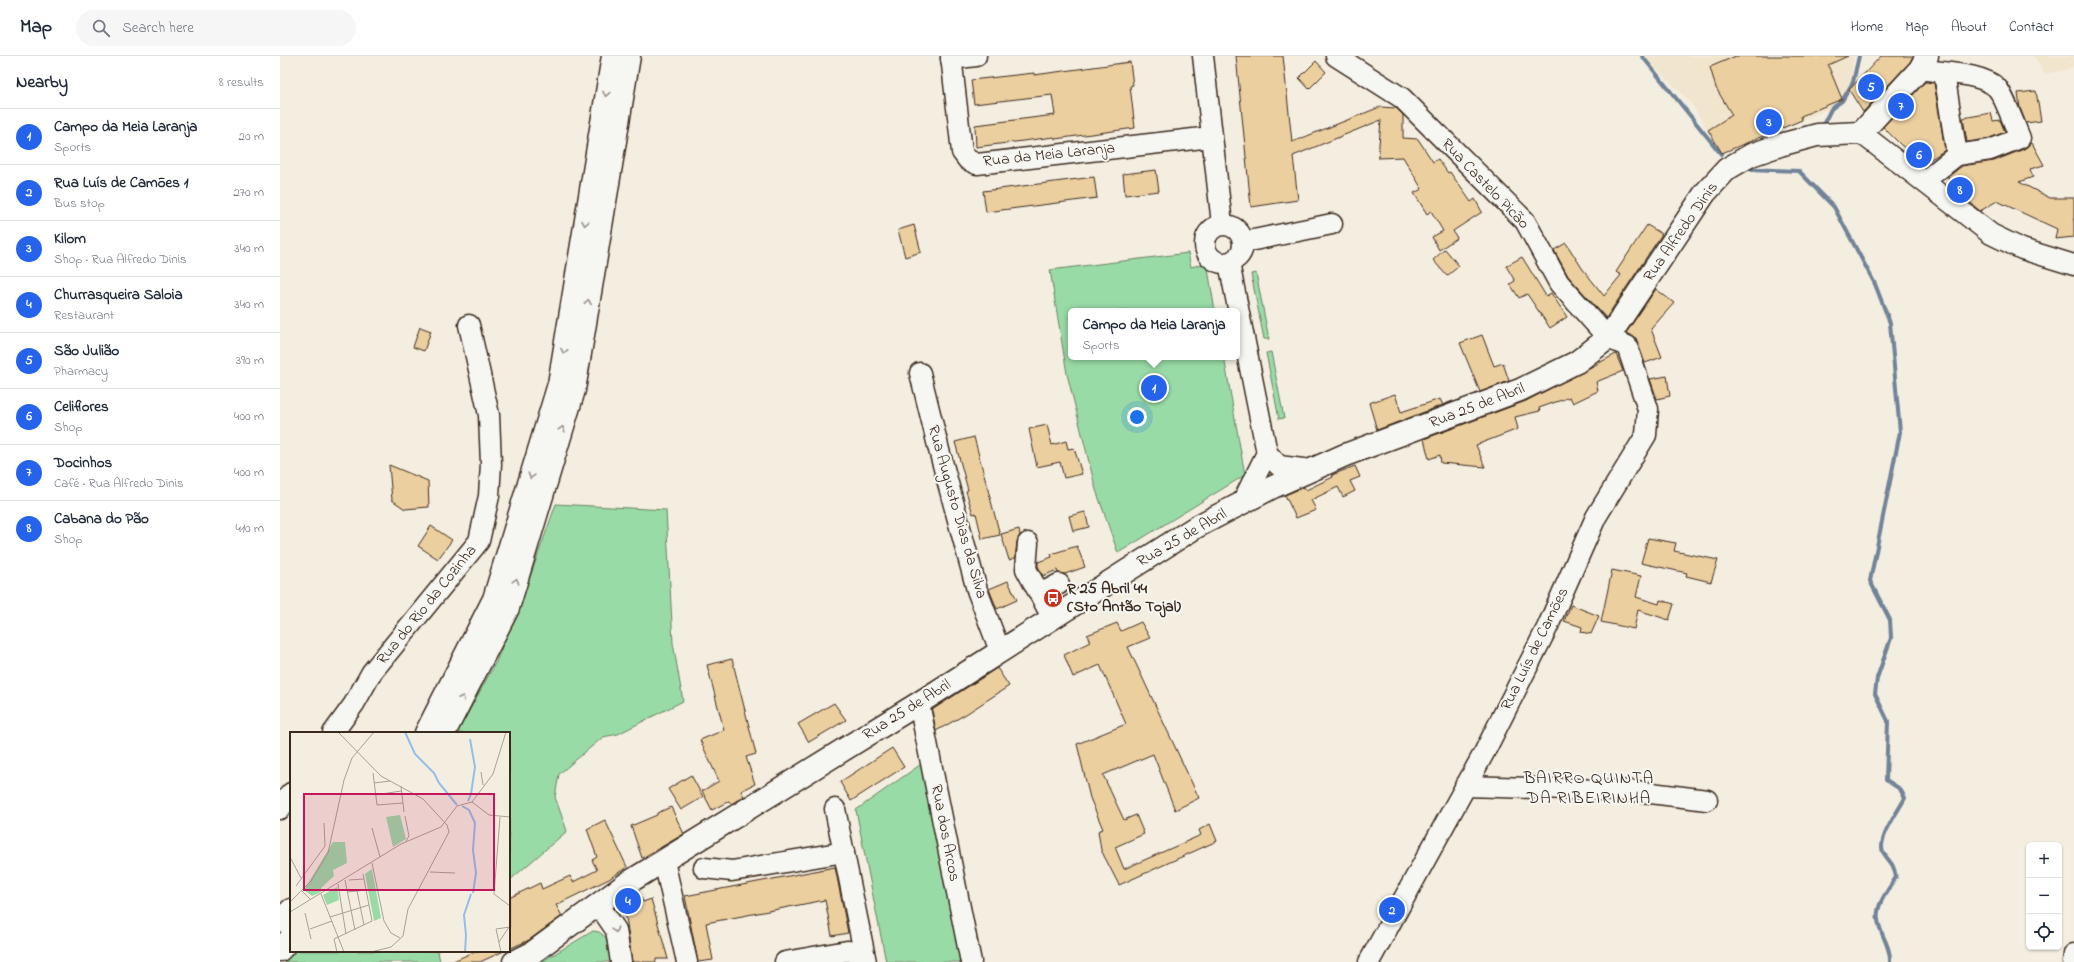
<!DOCTYPE html>
<html lang="en">
<head>
<meta charset="utf-8">
<style>
  :root { --surface:#fff; --page:#f6f6f7; --text:#1f2937; --muted:#747a83; --line:#e0e1e3; --accent:#2563eb }
  body { margin:0; font-family:"Indie Flower",sans-serif; background:var(--page); color:var(--text) }
  .controls { position:absolute; right:12px; bottom:12px; display:grid; overflow:hidden; border-radius:6px; box-shadow:0 1px 3px #0004 }
  .controls button { width:36px; height:36px; display:grid; place-items:center; padding:0; border:0; border-bottom:1px solid var(--line); background:var(--surface); color:var(--text); font:20px sans-serif }
  .you { position:absolute; left:857px; top:361px; width:14px; height:14px; margin:-10px; border:3px solid #fff; border-radius:50%; background:#1a73e8; box-shadow:0 0 0 6px #1a73e833 }
  .badge { display:grid; place-items:center; width:26px; height:26px; border-radius:50%; background:var(--accent); color:#fff; font-size:13px; font-weight:700 }
  .pin { position:absolute; translate:-50% -50%; border:2px solid #fff; box-shadow:0 1px 4px #0006 }
  .popup { position:absolute; left:788px; top:252px; width:172px; height:52px; box-sizing:border-box; display:grid; place-content:center; border-radius:6px; background:var(--surface); filter:drop-shadow(0 1px 3px #0005); font-size:13px; white-space:nowrap; color:var(--muted) }
  .popup b { font-size:15px; color:var(--text) }
  .popup::after { content:''; position:absolute; left:50%; top:100%; margin-left:-8px; border:8px solid transparent; border-top-color:var(--surface) }
  .list { margin:0; padding:0; list-style:none }
  h2 { display:flex; justify-content:space-between; align-items:center; height:52px; margin:0; padding:0 16px; font-size:17px }
  h2 small { font-size:13px; font-weight:400; color:var(--muted) }
  .list li { display:grid; grid-template-columns:26px 1fr auto; gap:12px; align-items:center; box-sizing:border-box; height:56px; padding:0 16px; border-top:1px solid var(--line) }
  .list b { display:block; font-size:15px; white-space:nowrap }
  .list p { margin:0; font-size:13px; white-space:nowrap; color:var(--muted) }
  .list em { font-size:13px; font-style:normal; color:var(--muted) }
  .icon { flex:none; width:22px; height:22px; fill:none; stroke:currentColor; stroke-width:2; stroke-linecap:round; stroke-linejoin:round }
  .map { position:relative; flex:none; width:1794px; height:906px; overflow:hidden }
  header { display:flex; align-items:center; gap:24px; box-sizing:border-box; height:56px; padding:0 20px; background:var(--surface); border-bottom:1px solid var(--line) }
  header strong { font-size:19px }
  nav { display:flex; gap:22px; margin-inline-start:auto; font-size:14px }
  .search { width:280px; height:36px; background:var(--page); display:flex; align-items:center; gap:10px; box-sizing:border-box; padding:0 14px; border-radius:22px; color:var(--muted); font-size:15px }
  main { display:flex }
  aside { flex:1; background:var(--surface) }
  .map>svg:first-child { display:block }
</style>
</head>
<body>
<header>
<strong>Map</strong>
<div class="search"><svg class="icon" aria-label="search" viewBox="0 0 24 24"><circle cx="10" cy="10" r="6"/><path d="M15 15l6 6"/></svg>Search here</div>
<nav><a>Home</a><a>Map</a><a>About</a><a>Contact</a></nav>
</header>
<main>
<aside>
<h2>Nearby<small>8 results</small></h2>
<ul class="list">
<li><span class="badge">1</span><div><b>Campo da Meia Laranja</b><p>Sports</p></div><em>20 m</em></li>
<li><span class="badge">2</span><div><b>Rua Luís de Camões 1</b><p>Bus stop</p></div><em>270 m</em></li>
<li><span class="badge">3</span><div><b>Kilom</b><p>Shop · Rua Alfredo Dinis</p></div><em>340 m</em></li>
<li><span class="badge">4</span><div><b>Churrasqueira Saloia</b><p>Restaurant</p></div><em>340 m</em></li>
<li><span class="badge">5</span><div><b>São Julião</b><p>Pharmacy</p></div><em>390 m</em></li>
<li><span class="badge">6</span><div><b>Celiflores</b><p>Shop</p></div><em>400 m</em></li>
<li><span class="badge">7</span><div><b>Docinhos</b><p>Café · Rua Alfredo Dinis</p></div><em>400 m</em></li>
<li><span class="badge">8</span><div><b>Cabana do Pão</b><p>Shop</p></div><em>410 m</em></li>
</ul>
</aside>
<div class="map">
<svg width="1794" height="906" viewBox="0 0 1794 906">
  <rect width="100%" height="100%" fill="#f4eee1"/>
  <filter id="ink" filterUnits="userSpaceOnUse"><feTurbulence type="fractalNoise" baseFrequency=".025" numOctaves="2"/><feDisplacementMap in="SourceGraphic" scale="8" xChannelSelector="R" yChannelSelector="G"/><feConvolveMatrix kernelMatrix="1 2 1 2 8 2 1 2 1" color-interpolation-filters="sRGB"/></filter>
  <g filter="url(#ink)">
    <g fill="#f2e5cd">
      <polygon points="1364,0 1574,0 1571,27 1563,45 1555,51 1552,57 1546,54 1442,97 1411,47"/>
      <polygon points="1751,0 1794,0 1794,10 1786,14 1764,18 1756,3"/>
    </g>
    <g fill="#99dba6" stroke="#6a8262">
      <polygon points="908,197 911,211 927,207 935,255 791,255 791,301 944,301 965,419 838,497 816,434 787,318 770,214"/>
      <polygon points="976,217 989,283 984,283 971,218"/>
      <polygon points="991,296 1004,362 999,363 986,297"/>
      <polygon points="276,448 386,454 393,587 403,645 338,678 323,681 279,718 275,741 287,775 229,825 229,677 177,677 216,606 250,521"/>
      <polygon points="644,706 680,906 606,906 576,754"/>
      <polygon points="313,875 319,876 328,883 333,906 261,906"/>
      <polygon points="14,895 158,895 160,906 4,906"/>
    </g>
    <g fill="none" stroke-linecap="round" stroke-linejoin="round">
      <g stroke="#6f8399" stroke-width="4">
        <polyline points="1362,0 1441,98"/>
        <polyline points="1544,67 1551,53 1562,45 1573,26 1579,0"/>
        <path d="M1469 113 1519 115 1554 151 1595 228 1610 267 1620 376 1590 525 1610 564 1611 582 1597 622 1595 638 1608 665 1606 724 1620 733 1625 742C1619 754 1597 783 1603 796 1610 808 1613 805 1616 821 1609 833 1595 849 1598 864 1600 879 1611 890 1610 906"/>
      </g>
    </g>
    <g fill="#eccf9f" stroke="#3b2a1e">
      <polygon points="956,0 1003,0 1012,86 1100,51 1116,52 1123,59 1123,82 1138,83 1153,106 1158,103 1168,117 1170,116 1191,146 1195,143 1202,156 1173,175 1177,182 1159,194 1152,181 1163,175 1151,155 1147,158 1134,137 1142,133 1123,101 1098,102 1101,64 1013,100 1018,144 971,151"/>
      <polygon points="1456,0 1568,0 1548,9 1562,43 1521,60 1522,64 1442,97 1428,74 1452,59 1436,32 1430,11"/>
      <polygon points="1601,0 1633,0 1630,6 1583,56 1569,34"/>
      <polygon points="1036,5 1046,16 1029,33 1019,22"/>
      <polygon points="850,6 853,29 850,30 855,72 775,83 774,81 696,91 695,69 775,59 772,39 694,48 691,24 754,17 754,19"/>
      <polygon points="1645,26 1654,27 1665,94 1645,107 1621,89 1603,71"/>
      <polygon points="1756,35 1761,65 1746,67 1740,52 1738,37"/>
      <polygon points="1711,57 1713,65 1720,64 1725,76 1707,83 1687,86 1683,62"/>
      <polygon points="1752,87 1764,109 1750,113 1753,121 1739,126 1770,142 1794,142 1794,181 1775,183 1777,173 1717,145 1700,155 1680,138 1668,121 1682,110 1714,105 1744,93"/>
      <polygon points="876,114 879,135 845,139 843,118"/>
      <polygon points="814,121 817,142 706,156 703,135"/>
      <polygon points="634,169 641,196 625,201 618,174"/>
      <polygon points="1367,169 1382,178 1326,262 1288,220 1274,194 1286,187 1302,212 1324,240 1341,219 1336,216"/>
      <polygon points="1165,193 1179,210 1167,220 1153,204"/>
      <polygon points="1242,201 1266,240 1271,237 1287,261 1270,272 1247,238 1239,242 1230,228 1235,225 1226,210"/>
      <polygon points="1376,233 1394,247 1371,273 1382,301 1365,307 1356,282 1346,277"/>
      <polygon points="140,271 151,275 144,295 133,291"/>
      <polygon points="1202,279 1214,310 1223,307 1229,325 1200,336 1180,287"/>
      <polygon points="1336,298 1343,315 1316,326 1318,335 1293,347 1290,341 1259,352 1260,355 1235,361 1238,373 1196,389 1205,411 1161,407 1160,399 1149,403 1144,383 1246,345"/>
      <polygon points="1387,320 1390,340 1377,343 1370,323"/>
      <polygon points="1115,338 1121,356 1160,343 1163,349 1173,345 1097,374 1089,347"/>
      <polygon points="767,369 772,389 786,385 788,393 794,392 802,418 784,422 780,406 757,411 749,373"/>
      <polygon points="694,381 720,479 702,483 696,457 693,458 686,435 688,434 675,386"/>
      <polygon points="109,409 148,425 149,451 125,453 112,444"/>
      <polygon points="1075,410 1080,421 1070,425 1075,435 1063,441 1058,431 1031,444 1036,454 1016,462 1005,439 1024,431 1026,434 1053,421 1052,419"/>
      <polygon points="805,456 809,471 793,475 789,460"/>
      <polygon points="151,470 172,484 158,503 138,490"/>
      <polygon points="739,473 740,479 737,486 735,502 729,504 721,478"/>
      <polygon points="1368,482 1396,487 1394,495 1438,504 1431,526 1406,520 1407,517 1361,507"/>
      <polygon points="797,490 805,511 785,518 778,517 777,514 763,520 758,510 758,506 772,501 771,498"/>
      <polygon points="1332,514 1361,520 1356,541 1379,548 1380,544 1394,548 1389,564 1358,554 1354,573 1321,566"/>
      <polygon points="728,525 737,544 717,553 709,533"/>
      <polygon points="1291,549 1319,560 1311,578 1301,576 1302,571 1284,565"/>
      <polygon points="861,566 870,582 848,591 919,742 895,754 873,698 823,719 844,764 856,759 864,778 835,791 844,813 921,779 919,774 930,768 937,785 839,829 821,794 818,775 823,773 810,742 797,688 846,668 820,609 793,621 784,599 810,586 807,579 837,567 841,575"/>
      <polygon points="452,603 476,698 466,701 475,728 461,735 464,740 451,748 449,745 432,754 422,735 439,725 420,684 444,674 427,609"/>
      <polygon points="717,612 729,630 686,658 656,675 652,654"/>
      <polygon points="554,647 566,664 529,686 518,668"/>
      <polygon points="612,692 624,711 571,745 560,726"/>
      <polygon points="411,719 423,741 401,754 388,733"/>
      <polygon points="391,751 404,778 362,802 351,770 377,759 377,757"/>
      <polygon points="325,764 347,811 329,823 276,849 282,860 249,884 229,893 229,842 260,827 262,833 290,820 293,826 317,814 312,804 317,801 307,773"/>
      <polygon points="555,811 568,877 552,880 545,844 426,867 433,904 418,906 405,840"/>
      <polygon points="358,835 363,846 371,843 388,903 376,903 376,906 352,906 344,845"/>
      <polygon points="196,895 224,895 200,906 171,906"/>
    </g>
    <g fill="none" stroke-linecap="round" stroke-linejoin="round">
      <g stroke="#3b2a1e" stroke-width="23">
        <g id="minor">
          <polyline points="671,0 682,96 688,104 697,108 931,81"/>
          <polyline points="923,0 942,168"/>
          <polyline points="1056,0 1122,42 1245,165 1279,227 1328,282 1347,290 1368,353 1366,379 1316,461 1267,572 1205,695 1089,906"/>
          <polyline points="671,3 696,0"/>
          <path d="M1640 13C1661 17 1703 17 1717 32 1724 39 1735 71 1740 82L1710 94 1677 99 1644 125"/>
          <polyline points="1664,17 1677,99"/>
          <polyline points="1581,77 1711,178 1742,193 1794,209"/>
          <circle cx="944" cy="188" r="19"/>
          <polyline points="964,186 1052,168"/>
          <polyline points="949,207 987,397 999,410 1031,414"/>
          <polyline points="640,317 659,394 697,534 720,595"/>
          <polyline points="962,447 987,397"/>
          <polyline points="748,487 746,513 772,561"/>
          <polyline points="760,538 779,528"/>
          <polyline points="639,647 691,906"/>
          <polyline points="53,677 74,648 92,616 199,485 209,440 211,408 209,359 189,269"/>
          <polyline points="1185,730 1355,735 1427,744"/>
          <polyline points="0,753 11,737"/>
          <polyline points="555,753 586,906"/>
          <polyline points="384,805 407,906"/>
          <polyline points="424,812 452,815 564,796"/>
          <polyline points="318,848 336,874 341,906"/>
          <polyline points="505,906 567,895 576,896 585,904"/>
          <polyline points="1793,906 1794,898"/>
        </g>
      </g>
      <g stroke="#3b2a1e" stroke-width="25">
        <polyline id="major" points="234,906 252,897 346,828 639,647 916,471 993,431 1065,399 1240,334 1297,306 1328,282 1425,137 1447,113 1471,99 1500,89 1537,79 1581,77 1640,13 1647,0"/>
      </g>
      <g stroke="#3b2a1e" stroke-width="25">
        <g id="highway">
          <polyline points="146,677 214,543 279,328 333,0"/>
          <polyline points="164,677 228,552 294,334 349,0"/>
          <polyline points="0,865 11,854"/>
          <polyline points="0,894 11,882"/>
        </g>
      </g>
      <use href="#minor" stroke="#f6f6f2" stroke-width="20"/>
      <use href="#major" stroke="#f6f6f2" stroke-width="22"/>
      <use href="#highway" stroke="#f6f6f2" stroke-width="22"/>
    </g>
    <defs><path id="oneway-chevron" d="M-2-3.5L2.5 0L-2 3.5" fill="none" stroke-width="1.6" stroke-linecap="round" stroke-linejoin="round"/></defs>
    <g stroke="#989088">
      <use href="#oneway-chevron" transform="translate(326 38) rotate(100)"/>
      <use href="#oneway-chevron" transform="translate(305 167) rotate(99)"/>
      <use href="#oneway-chevron" transform="translate(308 246) rotate(-81)"/>
      <use href="#oneway-chevron" transform="translate(284 295) rotate(99)"/>
      <use href="#oneway-chevron" transform="translate(282 373) rotate(-73)"/>
      <use href="#oneway-chevron" transform="translate(251 420) rotate(107)"/>
      <use href="#oneway-chevron" transform="translate(236 525) rotate(-73)"/>
      <use href="#oneway-chevron" transform="translate(182 642) rotate(-63)"/>
      <use href="#oneway-chevron" transform="translate(335 874) rotate(72)"/>
    </g>
  </g>
  <defs>
    <g id="bus-disc" transform="scale(1)"><circle r="9.5" fill="#c8321e" stroke="#f6f6f2"/><path d="M-5-6H5V4H4V6H2V4H-2V6H-4V4H-5ZM-3.5-4V0h7V-4ZM-3.5 1.2v1.5H-2V1.2ZM2 1.2v1.5H3.5V1.2Z" fill="#fff"/></g>
  </defs>
  <g fill-rule="evenodd">
    <use href="#bus-disc" x="773" y="542"/>
  </g>
  <g text-anchor="middle" dominant-baseline="central" stroke-width="4" stroke-linejoin="round" paint-order="stroke">
    <g font-size="16" fill="#3b2a1e" stroke="#f6f6f2">
      <text transform="translate(769 99) rotate(-6)">Rua da Meia Laranja</text>
      <text transform="translate(1205 128) rotate(46)">Rua Castelo Picão</text>
      <text transform="translate(1401 176) rotate(-55)">Rua Alfredo Dinis</text>
      <text transform="translate(1197 350) rotate(-21)">Rua 25 de Abril</text>
      <text transform="translate(677 456) rotate(74)">Rua Augusto Dias da Silva</text>
      <text transform="translate(902 482) rotate(-30)">Rua 25 de Abril</text>
      <text transform="translate(147 549) rotate(-51)">Rua do Rio da Cozinha</text>
      <text transform="translate(1255 593) rotate(-64)">Rua Luís de Camões</text>
      <text transform="translate(627 654) rotate(-32)">Rua 25 de Abril</text>
      <text transform="translate(665 777) rotate(79)">Rua dos Arcos</text>
    </g>
    <g font-size="16" font-weight="bold" fill="#3b2a1e" stroke="#f6f6f2" text-anchor="start">
      <text x="787" y="533">R 25 Abril 44<tspan x="787" dy="18">(Sto Antão Tojal)</tspan></text>
    </g>
    <g font-size="17" letter-spacing="1" fill="#3b2a1e" stroke="#f6f6f2">
      <text x="1309" y="722">BAIRRO QUINTA<tspan x="1309" dy="20">DA RIBEIRINHA</tspan></text>
    </g>
  </g>
  <g transform="translate(10 676)">
    <rect width="220" height="220" fill="#f4eee1"/>
    <path d="M110 83 116 107 103 115 96 85ZM43 110H55L57 131 43 138 44 144 31 156V160L22 164 14 158ZM82 137 91 186 84 189 75 142ZM47 155 49 168 37 173 33 163Z" fill="#99dba6"/>
    <path fill="none" stroke="#92beeb" stroke-width="2" d="M115 0 125 22 144 41 149 51 167 73M178 69 181 62 185 35 180 7M172 74 179 78 185 91 183 118 186 141 183 161M175 220 176 203 174 183 181 162"/>
    <path fill="none" stroke="#aaa093" stroke-width="1" d="M48 0 91 44 133 67 157 93 159 100 118 177 113 204 101 215 81 220M191 40 193 53M83 41 87 73 113 71M84 51 100 49M111 54 114 80M85 63 111 59M182 70 199 83 220 85M115 84 119 104 116 109M210 85 204 162 220 174M82 96 90 125M0 125 11 146M82 131 94 189 101 201 110 206M140 140 165 141M55 148 65 198M59 148 74 147M48 152 56 202M6 154 35 114 34 91M12 159 21 168M67 159 74 193M57 160 76 158M31 162 54 220M0 170 21 149 38 121 54 48 62 26 84 0M0 180 111 112 151 95 167 74 182 70 203 42 216 0M15 181 21 207M40 185 79 173M20 197 42 189M209 210 219 195M47 220 44 207 82 189 73 142M211 220 206 197 220 195"/>
    <path fill="#c2185b" fill-opacity="0.15" stroke="#c2185b" stroke-width="2" d="M14 62H204V158H14Z"/>
    <rect width="220" height="220" fill="none" stroke="#3b2a1e" stroke-width="2"/>
  </g>
</svg>
<div class="controls">
<button>+</button>
<button>−</button>
<button><svg class="icon" aria-label="locate" viewBox="0 0 24 24"><circle cx="12" cy="12" r="6"/><path d="M12 2v4M12 18v4M2 12h4M18 12h4"/></svg></button>
</div>
<div class="you"></div>
<div class="pin badge" style="left:874px;top:332px">1</div>
<div class="popup"><b>Campo da Meia Laranja</b>Sports</div>
<div class="pin badge" style="left:1112px;top:854px">2</div>
<div class="pin badge" style="left:1489px;top:66px">3</div>
<div class="pin badge" style="left:348px;top:845px">4</div>
<div class="pin badge" style="left:1591px;top:31px">5</div>
<div class="pin badge" style="left:1639px;top:99px">6</div>
<div class="pin badge" style="left:1621px;top:50px">7</div>
<div class="pin badge" style="left:1680px;top:134px">8</div>
</div>
</main>
</body>
</html>
